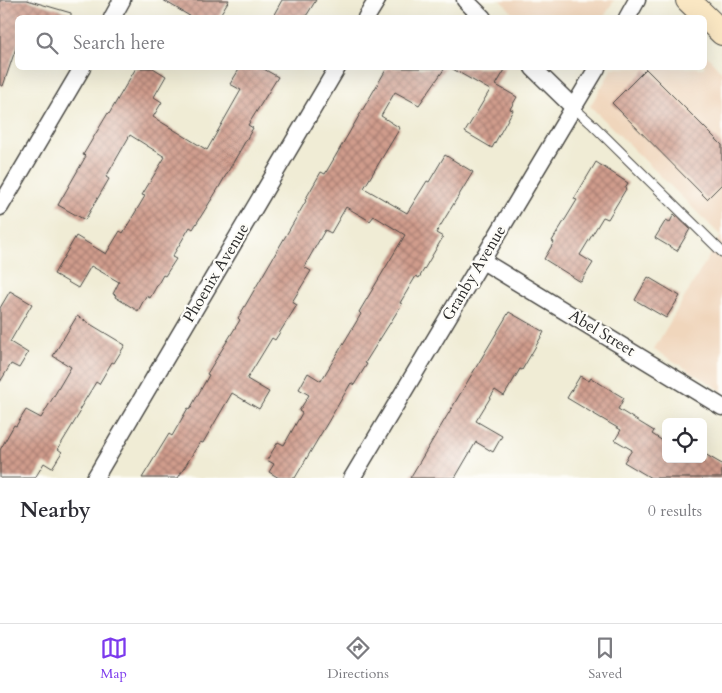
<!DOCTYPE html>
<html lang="en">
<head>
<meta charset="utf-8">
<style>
  :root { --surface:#fff; --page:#f7f7f7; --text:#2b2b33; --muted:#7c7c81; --line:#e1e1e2; --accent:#7c3aed }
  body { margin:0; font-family:Cardo,serif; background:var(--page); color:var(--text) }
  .controls { position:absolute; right:15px; bottom:15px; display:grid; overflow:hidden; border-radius:8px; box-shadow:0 5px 20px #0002 }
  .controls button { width:45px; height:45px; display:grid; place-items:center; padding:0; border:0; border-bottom:1px solid var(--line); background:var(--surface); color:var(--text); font:25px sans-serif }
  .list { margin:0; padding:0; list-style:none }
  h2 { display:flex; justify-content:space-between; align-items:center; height:65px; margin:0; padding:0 20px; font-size:21px }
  h2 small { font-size:16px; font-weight:400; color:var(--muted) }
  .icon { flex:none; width:28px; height:28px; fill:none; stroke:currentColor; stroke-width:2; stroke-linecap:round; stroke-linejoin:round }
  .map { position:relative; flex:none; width:722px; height:478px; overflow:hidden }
  .search { position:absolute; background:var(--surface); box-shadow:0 5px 20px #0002; left:15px; right:15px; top:15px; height:55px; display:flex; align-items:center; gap:12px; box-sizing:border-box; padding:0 18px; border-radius:8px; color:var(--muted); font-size:19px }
  .sheet { height:145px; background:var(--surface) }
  nav { display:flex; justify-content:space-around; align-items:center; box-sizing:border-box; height:70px; border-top:1px solid var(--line); background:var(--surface); font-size:14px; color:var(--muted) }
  nav a { display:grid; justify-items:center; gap:2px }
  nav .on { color:var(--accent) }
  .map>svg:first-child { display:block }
</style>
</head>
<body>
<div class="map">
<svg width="722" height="478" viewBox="0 0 722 478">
  <defs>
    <pattern id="building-cross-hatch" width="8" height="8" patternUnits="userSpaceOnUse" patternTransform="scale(1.25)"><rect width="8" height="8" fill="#d09c8c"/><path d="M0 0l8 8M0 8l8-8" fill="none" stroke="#a97f73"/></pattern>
  </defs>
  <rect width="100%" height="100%" fill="#fdfcf7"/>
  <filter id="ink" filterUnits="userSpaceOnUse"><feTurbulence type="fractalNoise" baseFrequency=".02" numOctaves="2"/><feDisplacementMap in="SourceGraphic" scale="10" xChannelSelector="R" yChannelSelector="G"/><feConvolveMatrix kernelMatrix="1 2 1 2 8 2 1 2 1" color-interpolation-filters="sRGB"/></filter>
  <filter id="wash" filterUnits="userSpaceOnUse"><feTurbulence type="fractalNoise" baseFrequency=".0096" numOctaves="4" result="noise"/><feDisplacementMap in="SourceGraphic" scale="20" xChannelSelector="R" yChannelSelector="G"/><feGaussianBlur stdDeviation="1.12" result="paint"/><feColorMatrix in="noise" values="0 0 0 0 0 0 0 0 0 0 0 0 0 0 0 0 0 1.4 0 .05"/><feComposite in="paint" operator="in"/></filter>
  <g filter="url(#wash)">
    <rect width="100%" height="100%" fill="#f0ecd5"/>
    <g fill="#f0d6bc">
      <polygon points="501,0 614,0 604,17 517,18"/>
      <polygon points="705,54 722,72 722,391 654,349 721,236 590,106 613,68 704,68"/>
    </g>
    <g id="blocks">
      <g fill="url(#building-cross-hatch)">
        <polygon points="0,0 27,0 71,13 71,18 18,18 18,42 3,86 0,85"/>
        <polygon points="163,0 229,0 218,18 193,18"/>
        <polygon points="282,0 316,0 305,18 272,18"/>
        <polygon points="136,68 153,68 166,76 154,97 162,102 153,117 207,150 241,90 230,84 240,68 262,68 278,77 248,125 253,128 218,189 193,229 190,227 172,257 176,259 165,276 163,275 150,298 146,296 138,311 115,297 116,295 113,294 119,282 91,266 78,288 54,274 76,236 106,254 120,231 123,233 145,196 142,195 165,157 130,135 106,177 109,179 85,220 58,205 86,156 83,155 108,113 109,114"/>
        <polygon points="387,68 445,68 419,105 395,92 381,116 400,128 364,188 407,213 427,181 429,182 445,155 473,172 436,233 443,237 419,278 416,276 400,303 402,304 365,363 367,364 354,385 351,383 295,478 279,478 269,472 274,464 267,460 278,442 284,445 302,413 299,411 309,395 299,389 308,373 321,381 361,314 359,312 405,235 374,216 370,221 346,207 331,233 325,230 304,267 311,271 292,302 297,305 275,340 272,338 247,379 269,392 259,409 232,393 204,441 203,443 200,442 178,478 142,478 169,434 172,436 188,408 190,409 209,375 207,374 240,320 238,318 306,201 305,200 321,172 325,174"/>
        <polygon points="451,68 506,68 496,85 517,97 510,109 513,110 492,148 465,132 490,90"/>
        <polygon points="646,69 722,145 722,184 707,199 612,103"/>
        <polygon points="596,162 628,183 625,188 626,189 608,219 603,217 580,255 593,263 581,282 544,259 554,242 552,241 577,200 574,199"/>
        <polygon points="674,214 690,229 677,251 655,238 666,220 670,222"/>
        <polygon points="648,277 680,296 666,318 635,300"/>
        <polygon points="10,291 32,304 10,342 28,353 19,368 11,364 0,382 0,308"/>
        <polygon points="509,312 544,332 522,370 520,369 504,396 495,390 476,421 502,436 493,452 476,442 455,478 410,478"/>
        <polygon points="77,316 125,345 114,363 112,362 99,384 96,382 79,410 81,411 58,449 62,452 52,468 44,463 35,478 0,478 0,450 14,425 16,426 26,410 41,418 71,367 53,356"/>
        <polygon points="580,376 589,381 591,378 624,398 618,409 654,431 652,434 666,443 666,459 703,459 703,453 722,464 722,478 651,478 624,462 632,450 615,440 621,430 567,398"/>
      </g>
    </g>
  </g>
  <g filter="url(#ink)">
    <use href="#blocks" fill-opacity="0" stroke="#494844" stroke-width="1"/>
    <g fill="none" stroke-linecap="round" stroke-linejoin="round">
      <g stroke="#494844" stroke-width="11">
        <polyline id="service" points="573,107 593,125 722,252"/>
      </g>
      <g stroke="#494844" stroke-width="19">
        <g id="minor">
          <polyline points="465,0 483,18"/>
          <polyline points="112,18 122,0"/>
          <polyline points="366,18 377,0"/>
          <polyline points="627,18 637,0"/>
          <polyline points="533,68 573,107"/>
          <polyline points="0,207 82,68"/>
          <polyline points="481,260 722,407"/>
          <polyline points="95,478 337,68"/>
          <polyline points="352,478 597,68"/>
        </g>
      </g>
      <g stroke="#494844" stroke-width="26">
        <polyline id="secondary" points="688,0 722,33"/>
      </g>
      <use href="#service" stroke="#fff" stroke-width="9"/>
      <use href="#minor" stroke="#fff" stroke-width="16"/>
      <use href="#secondary" stroke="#fae7c3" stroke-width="24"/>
    </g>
  </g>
  <g text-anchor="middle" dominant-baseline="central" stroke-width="4.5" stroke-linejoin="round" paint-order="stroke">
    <g font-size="16" fill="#2b2b2b" stroke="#fdfcf7">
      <text transform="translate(216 273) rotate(-59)">Phoenix Avenue</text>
      <text transform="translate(474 273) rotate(-59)">Granby Avenue</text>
      <text transform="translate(602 333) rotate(31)">Abel Street</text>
    </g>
  </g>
</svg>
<div class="controls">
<button><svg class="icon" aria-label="locate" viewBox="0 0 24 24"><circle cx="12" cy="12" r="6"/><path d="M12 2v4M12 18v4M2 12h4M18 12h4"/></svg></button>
</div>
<div class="search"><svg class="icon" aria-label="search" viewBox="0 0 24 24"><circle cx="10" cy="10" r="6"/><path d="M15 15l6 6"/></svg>Search here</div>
</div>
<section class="sheet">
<h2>Nearby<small>0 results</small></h2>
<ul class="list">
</ul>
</section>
<nav>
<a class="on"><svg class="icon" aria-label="map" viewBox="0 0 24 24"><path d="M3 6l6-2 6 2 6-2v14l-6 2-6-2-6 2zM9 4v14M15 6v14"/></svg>Map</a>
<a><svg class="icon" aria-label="directions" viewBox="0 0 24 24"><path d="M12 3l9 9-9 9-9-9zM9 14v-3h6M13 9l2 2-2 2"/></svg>Directions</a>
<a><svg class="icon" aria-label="saved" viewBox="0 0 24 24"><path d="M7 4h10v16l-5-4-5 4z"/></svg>Saved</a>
</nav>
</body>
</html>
